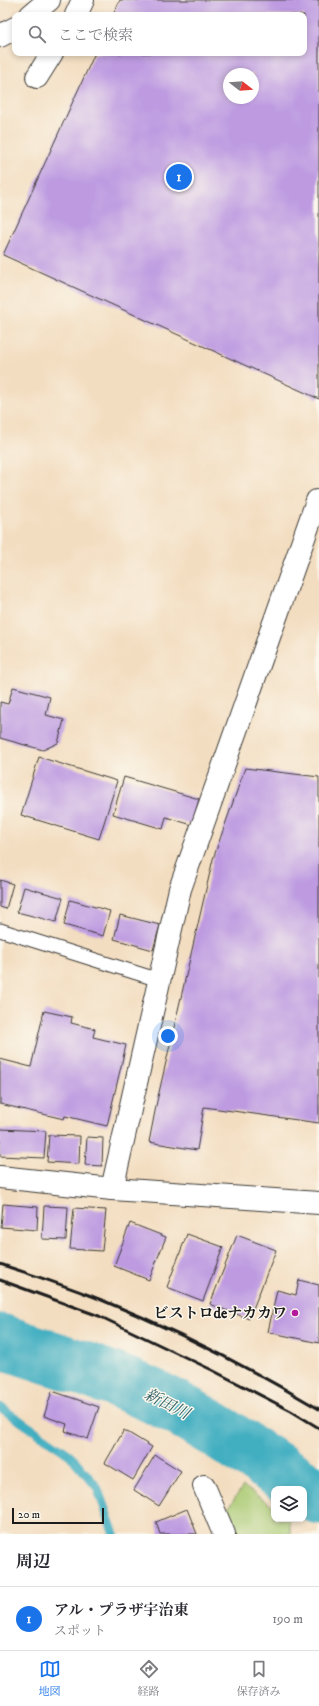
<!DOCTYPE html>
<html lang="ja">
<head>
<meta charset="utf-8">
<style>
  :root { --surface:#fff; --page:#f2f2f3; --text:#2b2b33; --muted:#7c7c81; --line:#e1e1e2; --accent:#1a73e8 }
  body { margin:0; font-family:"IM FELL DW Pica","Noto Serif JP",serif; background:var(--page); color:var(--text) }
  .controls { position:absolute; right:12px; bottom:12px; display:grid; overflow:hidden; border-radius:8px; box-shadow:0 2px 6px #0003 }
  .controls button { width:36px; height:36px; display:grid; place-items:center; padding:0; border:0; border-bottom:1px solid var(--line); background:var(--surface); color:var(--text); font:20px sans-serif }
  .compass { position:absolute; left:223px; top:68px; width:36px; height:36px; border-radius:50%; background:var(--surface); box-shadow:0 2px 6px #0003; rotate:107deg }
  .scale { position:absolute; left:12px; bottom:10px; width:92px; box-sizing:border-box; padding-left:4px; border:2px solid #1c1c1c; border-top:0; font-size:11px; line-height:14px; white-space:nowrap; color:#1c1c1c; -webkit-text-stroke:3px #fbf7ec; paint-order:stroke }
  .you { position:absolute; left:168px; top:1036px; width:14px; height:14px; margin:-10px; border:3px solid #fff; border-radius:50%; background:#1a73e8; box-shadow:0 0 0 6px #1a73e833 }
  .badge { display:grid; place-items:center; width:26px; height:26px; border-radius:50%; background:var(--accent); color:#fff; font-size:13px; font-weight:700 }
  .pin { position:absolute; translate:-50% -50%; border:2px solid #fff; box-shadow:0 1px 4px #0006 }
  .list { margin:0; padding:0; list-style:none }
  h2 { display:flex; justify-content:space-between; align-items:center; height:52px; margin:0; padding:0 16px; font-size:17px }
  h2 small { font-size:13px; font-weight:400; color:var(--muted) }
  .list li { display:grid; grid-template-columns:26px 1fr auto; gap:12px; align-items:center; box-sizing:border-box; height:64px; padding:0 16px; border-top:1px solid var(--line) }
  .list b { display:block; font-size:15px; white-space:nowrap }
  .list p { margin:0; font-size:13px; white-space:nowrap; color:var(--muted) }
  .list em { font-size:13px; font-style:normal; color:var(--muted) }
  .icon { flex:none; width:22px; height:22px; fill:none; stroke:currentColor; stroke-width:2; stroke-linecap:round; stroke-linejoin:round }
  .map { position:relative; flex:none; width:319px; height:1534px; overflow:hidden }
  .search { position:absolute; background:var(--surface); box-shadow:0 2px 6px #0003; left:12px; right:12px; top:12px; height:44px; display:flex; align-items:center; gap:10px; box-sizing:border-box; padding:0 14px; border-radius:8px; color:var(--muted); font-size:15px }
  .sheet { height:116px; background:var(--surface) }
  nav { display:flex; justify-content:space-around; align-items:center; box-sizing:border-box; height:56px; border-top:1px solid var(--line); background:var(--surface); font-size:11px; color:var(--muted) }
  nav a { display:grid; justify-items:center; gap:2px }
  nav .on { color:var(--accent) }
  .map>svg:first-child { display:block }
</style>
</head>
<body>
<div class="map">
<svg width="319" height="1534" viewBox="0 0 319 1534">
  <rect width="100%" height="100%" fill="#fbf7ec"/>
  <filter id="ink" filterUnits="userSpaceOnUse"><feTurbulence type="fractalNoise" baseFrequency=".025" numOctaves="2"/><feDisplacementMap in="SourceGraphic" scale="8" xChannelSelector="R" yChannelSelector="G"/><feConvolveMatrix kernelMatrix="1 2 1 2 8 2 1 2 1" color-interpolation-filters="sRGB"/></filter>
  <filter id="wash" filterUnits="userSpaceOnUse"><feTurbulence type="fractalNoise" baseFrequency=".012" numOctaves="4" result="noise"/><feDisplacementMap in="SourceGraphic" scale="16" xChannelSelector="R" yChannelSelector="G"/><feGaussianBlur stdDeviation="0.9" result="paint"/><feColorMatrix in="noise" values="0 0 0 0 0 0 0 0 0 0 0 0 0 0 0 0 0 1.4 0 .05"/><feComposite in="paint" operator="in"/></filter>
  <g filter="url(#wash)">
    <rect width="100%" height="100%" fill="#f3ddc0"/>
    <polygon fill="#a9c971" stroke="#627246" points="243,1486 274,1507 274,1519 289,1519 291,1534 240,1534 228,1508"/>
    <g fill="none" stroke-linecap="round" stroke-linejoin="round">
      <polyline stroke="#43afc1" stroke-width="9" points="0,1407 70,1455 97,1487 114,1534"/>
      <path stroke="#43afc1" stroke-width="55" d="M0 1341C46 1356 92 1370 137 1389 201 1416 261 1460 319 1497"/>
    </g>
    <g id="blocks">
      <g fill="#be9be1" fill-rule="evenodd">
        <path d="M120 0H319V399L3 255 95 53H304V15H113ZM229 74H253V98H229Z"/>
        <polygon points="13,687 50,697 46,715 64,720 58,743 43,750 0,738 0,702 8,704"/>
        <polygon points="39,757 117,781 99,839 21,815"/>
        <polygon points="245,768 319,777 319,1123 204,1107 197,1150 149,1142 157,1101 213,859"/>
        <polygon points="124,777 199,799 192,825 166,817 163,829 113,814"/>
        <polygon points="0,880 13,884 6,909 0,907"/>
        <polygon points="24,887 63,898 56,922 17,912"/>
        <polygon points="70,900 110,911 103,936 64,925"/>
        <polygon points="120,915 160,925 153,950 114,939"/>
        <polygon points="44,1011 72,1017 71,1023 95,1029 93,1037 126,1045 107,1126 65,1116 64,1119 0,1104 0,1059 31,1067"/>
        <polygon points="0,1129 46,1131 44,1158 0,1156"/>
        <polygon points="49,1135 80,1136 79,1164 47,1162"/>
        <polygon points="87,1137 103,1138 102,1166 85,1165"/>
        <polygon points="3,1204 38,1207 37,1230 1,1227"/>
        <polygon points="44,1206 68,1207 66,1240 42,1239"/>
        <polygon points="74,1208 106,1210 102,1251 70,1249"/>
        <polygon points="130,1223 166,1237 149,1280 114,1266"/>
        <polygon points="187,1234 223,1247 203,1301 167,1287"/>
        <polygon points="237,1235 276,1250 249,1319 210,1304"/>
        <polygon points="299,1280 319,1285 319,1343 268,1332 277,1290 296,1295"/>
        <polygon points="52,1391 99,1407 88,1439 65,1431 67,1424 44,1416"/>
        <polygon points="124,1430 152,1447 133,1480 105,1463"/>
        <polygon points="155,1455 181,1471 159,1506 134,1490"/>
        <polygon points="187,1509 197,1534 160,1534 156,1522"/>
      </g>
    </g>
  </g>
  <g filter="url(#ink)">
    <use href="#blocks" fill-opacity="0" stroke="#3c3935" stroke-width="1"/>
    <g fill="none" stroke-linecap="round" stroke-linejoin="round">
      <g stroke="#3c3935" stroke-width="15">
        <polyline id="service" points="0,930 159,980"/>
      </g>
      <g stroke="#3c3935" stroke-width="24">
        <g id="minor">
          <polyline points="31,15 49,0"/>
          <polyline points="76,15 83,0"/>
          <polyline points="0,36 15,28"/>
          <polyline points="37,77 52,53"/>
          <polyline points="112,1189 180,889 317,501 319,501"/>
          <polyline points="204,1486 224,1534"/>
        </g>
      </g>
      <g stroke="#3c3935" stroke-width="24">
        <polyline id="tertiary" points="0,1177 112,1189 319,1203"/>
      </g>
      <use href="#service" stroke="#fff" stroke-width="13"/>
      <use href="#minor" stroke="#fff" stroke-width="22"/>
      <use href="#tertiary" stroke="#fff" stroke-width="22"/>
      <g stroke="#1c1c1c" stroke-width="3">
        <path d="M0 1264C35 1276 70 1287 104 1301 178 1331 250 1368 319 1409"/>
        <polyline points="0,1280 99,1316 212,1370 291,1411 319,1428"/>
      </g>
    </g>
  </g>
  <circle fill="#b5179e" stroke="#fbf7ec" stroke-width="1.5" cx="295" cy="1313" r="4"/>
  <g text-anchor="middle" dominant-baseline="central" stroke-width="3" stroke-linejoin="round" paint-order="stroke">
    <g font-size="15" font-weight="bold" fill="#1c1c1c" stroke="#fbf7ec" text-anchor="end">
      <text x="287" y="1313">ビストロdeナカカワ</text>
    </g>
    <g font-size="16" font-style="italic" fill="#2e5e66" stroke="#fbf7ec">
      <text transform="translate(167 1404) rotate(27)">新田川</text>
    </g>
  </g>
</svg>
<div class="controls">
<button><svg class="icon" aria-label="layers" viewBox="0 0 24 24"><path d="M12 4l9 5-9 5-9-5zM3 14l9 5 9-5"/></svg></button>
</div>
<svg class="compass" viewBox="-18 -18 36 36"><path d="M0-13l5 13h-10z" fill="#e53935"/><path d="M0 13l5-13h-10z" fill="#7c7c81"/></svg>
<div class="scale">20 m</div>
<div class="you"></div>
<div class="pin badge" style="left:179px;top:177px">1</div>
<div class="search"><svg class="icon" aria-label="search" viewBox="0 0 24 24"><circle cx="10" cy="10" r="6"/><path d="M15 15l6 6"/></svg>ここで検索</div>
</div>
<section class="sheet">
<h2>周辺<small></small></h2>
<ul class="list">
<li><span class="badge">1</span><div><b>アル・プラザ宇治東</b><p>スポット</p></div><em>190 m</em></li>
</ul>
</section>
<nav>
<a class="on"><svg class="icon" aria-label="map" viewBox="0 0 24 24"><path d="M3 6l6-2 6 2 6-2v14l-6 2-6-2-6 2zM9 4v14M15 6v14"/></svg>地図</a>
<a><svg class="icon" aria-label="directions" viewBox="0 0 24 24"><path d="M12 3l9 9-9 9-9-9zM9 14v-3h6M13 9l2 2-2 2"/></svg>経路</a>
<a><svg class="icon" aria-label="saved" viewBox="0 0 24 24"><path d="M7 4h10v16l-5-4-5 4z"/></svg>保存済み</a>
</nav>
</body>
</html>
